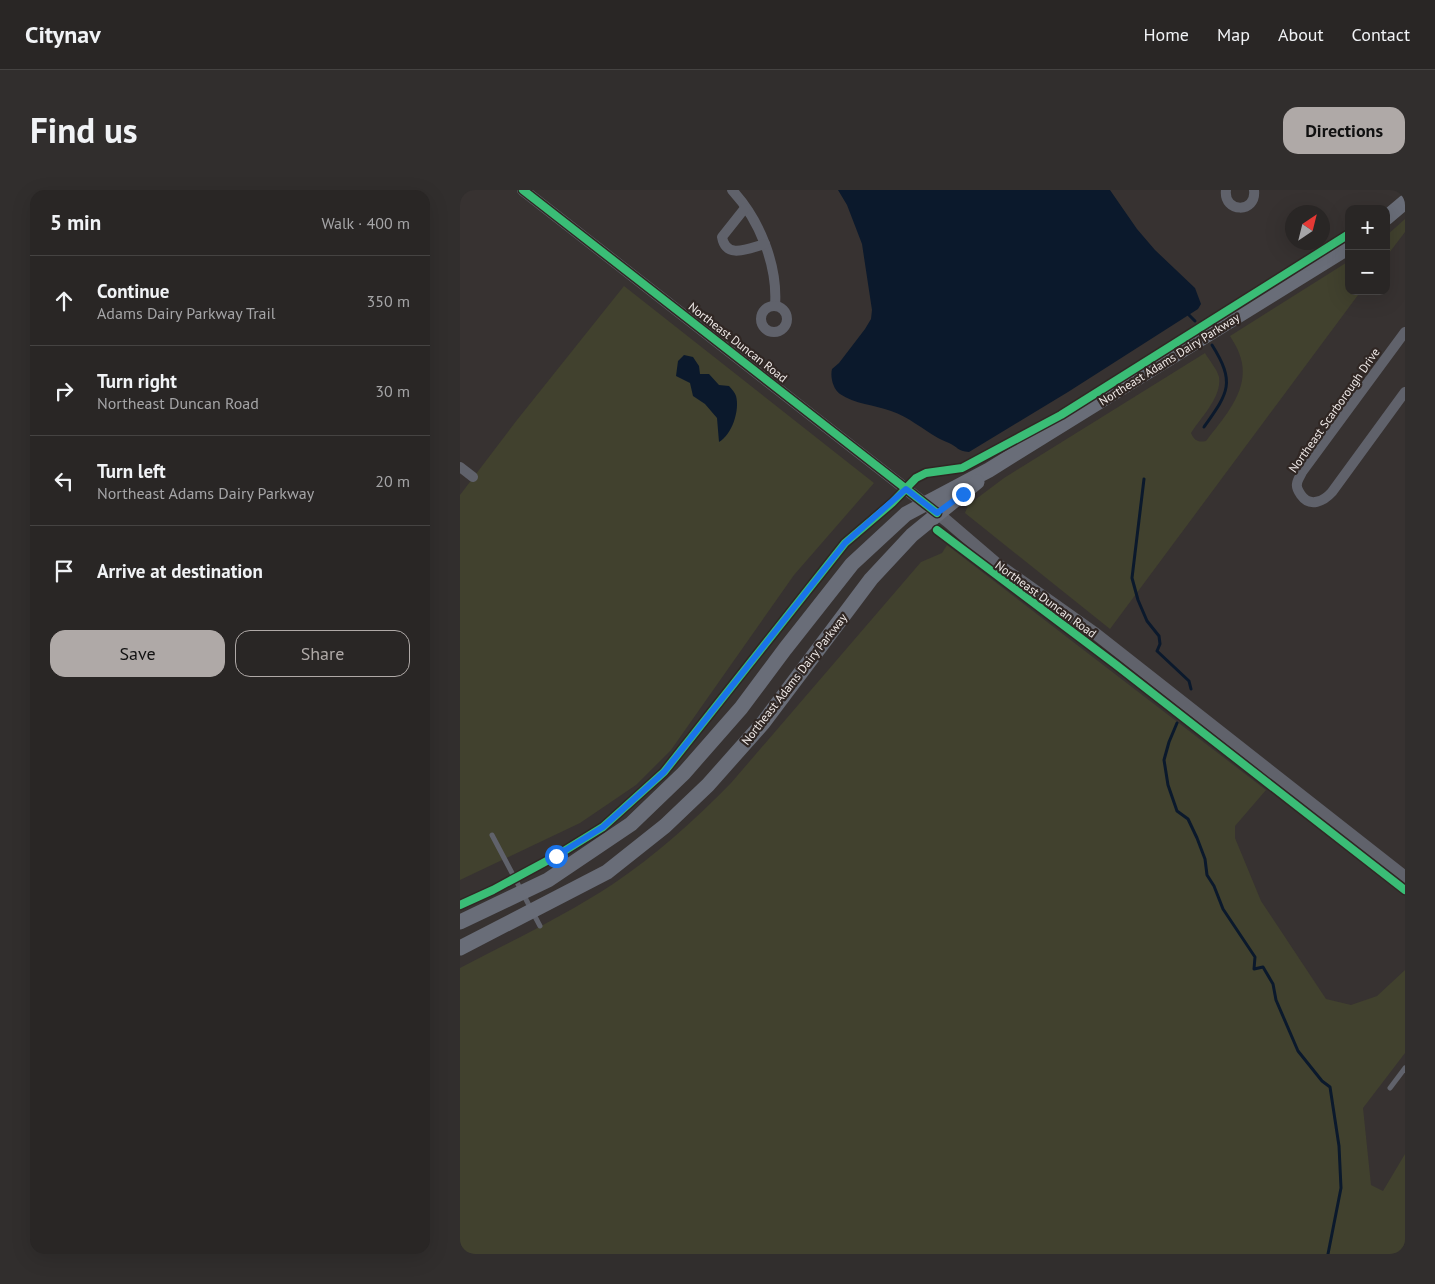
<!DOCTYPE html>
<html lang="en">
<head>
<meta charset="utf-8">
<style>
  :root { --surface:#292625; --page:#312e2d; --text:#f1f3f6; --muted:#a5a5a7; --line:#454342; --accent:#afa9a7 }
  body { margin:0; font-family:"PT Sans",sans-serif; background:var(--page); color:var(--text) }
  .controls { position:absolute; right:15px; top:15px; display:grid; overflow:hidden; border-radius:10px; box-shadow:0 5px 20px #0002 }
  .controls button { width:45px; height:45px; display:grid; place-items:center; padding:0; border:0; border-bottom:1px solid var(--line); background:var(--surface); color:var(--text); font:25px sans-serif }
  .compass { position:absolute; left:825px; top:15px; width:45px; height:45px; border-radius:50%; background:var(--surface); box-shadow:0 5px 20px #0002; rotate:35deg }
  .stop { position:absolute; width:15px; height:15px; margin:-11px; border:4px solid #1a73e8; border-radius:50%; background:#fff }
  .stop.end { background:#1a73e8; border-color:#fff; box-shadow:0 1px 5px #0008 }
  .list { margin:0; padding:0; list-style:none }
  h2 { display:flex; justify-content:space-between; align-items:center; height:65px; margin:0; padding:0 20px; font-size:21px }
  h2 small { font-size:16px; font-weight:400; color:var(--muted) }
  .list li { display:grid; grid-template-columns:32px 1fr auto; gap:15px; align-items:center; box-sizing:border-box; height:90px; padding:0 20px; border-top:1px solid var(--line) }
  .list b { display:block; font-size:19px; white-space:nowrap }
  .list p { margin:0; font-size:16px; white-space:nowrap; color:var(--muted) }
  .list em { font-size:16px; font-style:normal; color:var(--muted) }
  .actions { display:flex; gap:10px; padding:15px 20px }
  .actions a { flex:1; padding:11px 0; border:1px solid var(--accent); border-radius:15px; text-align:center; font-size:18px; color:var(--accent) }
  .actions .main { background:var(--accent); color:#111 }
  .icon { flex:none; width:28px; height:28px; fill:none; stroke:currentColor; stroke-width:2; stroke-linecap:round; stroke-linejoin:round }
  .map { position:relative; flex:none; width:945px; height:1064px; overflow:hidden; border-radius:15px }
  header { display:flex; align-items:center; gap:30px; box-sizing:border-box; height:70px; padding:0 25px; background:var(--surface); border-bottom:1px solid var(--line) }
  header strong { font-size:24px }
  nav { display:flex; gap:28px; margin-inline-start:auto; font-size:18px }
  .intro { display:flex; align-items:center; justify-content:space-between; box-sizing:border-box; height:120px; padding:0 30px }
  h1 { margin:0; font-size:35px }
  .button { padding:12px 22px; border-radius:15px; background:var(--accent); color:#111; font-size:18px; font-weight:700 }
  main { display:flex; gap:30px; padding:0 30px }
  aside { flex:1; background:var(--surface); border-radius:15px; box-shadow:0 5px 20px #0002 }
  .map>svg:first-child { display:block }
</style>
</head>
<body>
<header>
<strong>Citynav</strong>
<nav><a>Home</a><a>Map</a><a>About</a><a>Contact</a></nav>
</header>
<div class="intro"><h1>Find us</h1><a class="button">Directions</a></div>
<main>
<aside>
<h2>5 min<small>Walk · 400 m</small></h2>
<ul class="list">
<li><svg class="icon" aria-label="ahead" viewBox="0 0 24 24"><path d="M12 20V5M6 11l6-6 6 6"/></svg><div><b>Continue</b><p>Adams Dairy Parkway Trail</p></div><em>350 m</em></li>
<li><svg class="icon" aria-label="right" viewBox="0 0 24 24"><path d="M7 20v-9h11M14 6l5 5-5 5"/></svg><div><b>Turn right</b><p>Northeast Duncan Road</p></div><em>30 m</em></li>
<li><svg class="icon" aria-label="left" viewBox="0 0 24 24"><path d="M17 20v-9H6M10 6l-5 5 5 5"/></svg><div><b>Turn left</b><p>Northeast Adams Dairy Parkway</p></div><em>20 m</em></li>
<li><svg class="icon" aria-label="arrive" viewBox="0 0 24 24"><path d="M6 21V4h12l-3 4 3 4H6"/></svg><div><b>Arrive at destination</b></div></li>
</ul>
<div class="actions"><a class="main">Save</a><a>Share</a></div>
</aside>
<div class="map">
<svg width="945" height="1064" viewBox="0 0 945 1064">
  <rect width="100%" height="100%" fill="#373231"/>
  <g fill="#41412e">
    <polygon points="945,29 945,42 926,67 926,46"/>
    <path d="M889 71V101H901L650 439 505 323 508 315 544 288 745 163C749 170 757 179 759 187 762 207 741 227 731 243 734 250 738 253 746 251 765 226 793 197 779 163 777 157 773 151 770 146Z"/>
    <polygon points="164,96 414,293 334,385 211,560 176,595 120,633 0,690 0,305 57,230"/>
    <path d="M487 355 806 600 775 636V648L801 711 866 809 891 815 917 806 945 780V863L903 918 911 995 923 1001 945 964V1064H0V778C52 751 104 726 153 694 196 665 235 630 271 593L461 372 482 363Z"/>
  </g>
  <g fill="#0b192c">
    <path d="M378 0H650L677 39 695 60 735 98 741 114 738 119 608 202 509 262C497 261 498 257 489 253 485 251 481 250 478 248 462 239 449 227 431 221 415 215 394 214 380 204 373 199 370 187 372 179L379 173 405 139 411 129 412 120 402 54 387 15Z"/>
    <path d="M224 165 233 167 239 176 240 184H249L259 195 269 196C272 199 275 203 276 206 280 220 272 245 259 252L257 228 245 214 233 206 230 193 216 186 218 171Z"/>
  </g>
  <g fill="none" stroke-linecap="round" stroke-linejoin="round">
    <g stroke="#0b192c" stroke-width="3">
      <polyline points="729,125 735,131"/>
      <path d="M744 237C768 203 776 193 752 155"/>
      <polyline points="684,289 672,388 678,410 687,431 699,446 700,454 697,461 729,491 731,499"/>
      <polyline points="717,533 709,552 704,570 708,595 717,621 728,629 737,648 745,669 747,685 754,696 763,719 795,767 794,779 803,777 813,794 816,810 838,861 862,891 870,897 879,956 881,998 868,1064"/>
    </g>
    <g stroke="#60626b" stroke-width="5">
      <polyline points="32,645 80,736"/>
      <polyline points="930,898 945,878"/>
    </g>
    <g stroke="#60626b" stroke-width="10">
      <path d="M272 0C300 30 318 76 315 116"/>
      <path d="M766 0C763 23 797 24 794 0"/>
      <path d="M285 18 262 47C266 70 289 58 305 54"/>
      <circle cx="314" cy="129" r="13"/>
      <path d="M945 142 842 282C841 285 837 290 837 294 836 298 839 302 841 305 850 318 864 311 872 302L945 202"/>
      <polyline points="0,277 13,287"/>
    </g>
    <polyline stroke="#60626b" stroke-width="12" points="63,0 487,331 536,373 636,444 945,687"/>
    <g stroke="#696d78" stroke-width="15">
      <polyline points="926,28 945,12"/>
      <polyline points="0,732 88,690 171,634 224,583 281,518 325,459 392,374 446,324 529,280 889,57"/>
      <polyline points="0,758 147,682 205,636 248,595 303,533 411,389 452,345 517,292"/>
    </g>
    <g stroke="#302724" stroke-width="11">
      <g id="cycleway">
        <polyline points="63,0 477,323"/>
        <polyline points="477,340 655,474 945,700"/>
        <polyline points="0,715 33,700 96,666 143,637 204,582 385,353 432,313 456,288 466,283 502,278 601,225 889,44"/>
      </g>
    </g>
    <use href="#cycleway" stroke="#3abd76" stroke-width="8"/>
  </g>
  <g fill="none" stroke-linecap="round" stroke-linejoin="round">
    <polyline stroke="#1a73e8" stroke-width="6" points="96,666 143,637 204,582 385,353 446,299 477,323 503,304"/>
  </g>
  <g text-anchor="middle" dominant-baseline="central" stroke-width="4.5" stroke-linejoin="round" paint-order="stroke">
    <g font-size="12" fill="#efe9e7" stroke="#302724">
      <text transform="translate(278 152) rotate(38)">Northeast Duncan Road</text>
      <text transform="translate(709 169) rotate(-32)">Northeast Adams Dairy Parkway</text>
      <text transform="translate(874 220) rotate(-55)">Northeast Scarborough Drive</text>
      <text transform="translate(586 409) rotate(36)">Northeast Duncan Road</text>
      <text transform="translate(334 489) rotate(-52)">Northeast Adams Dairy Parkway</text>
    </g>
  </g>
</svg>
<div class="controls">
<button>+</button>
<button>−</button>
</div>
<svg class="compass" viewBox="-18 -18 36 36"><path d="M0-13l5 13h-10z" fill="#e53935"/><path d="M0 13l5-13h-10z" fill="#a5a5a7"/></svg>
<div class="stop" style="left:96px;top:666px"></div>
<div class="stop end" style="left:503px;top:304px"></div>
</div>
</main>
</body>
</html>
